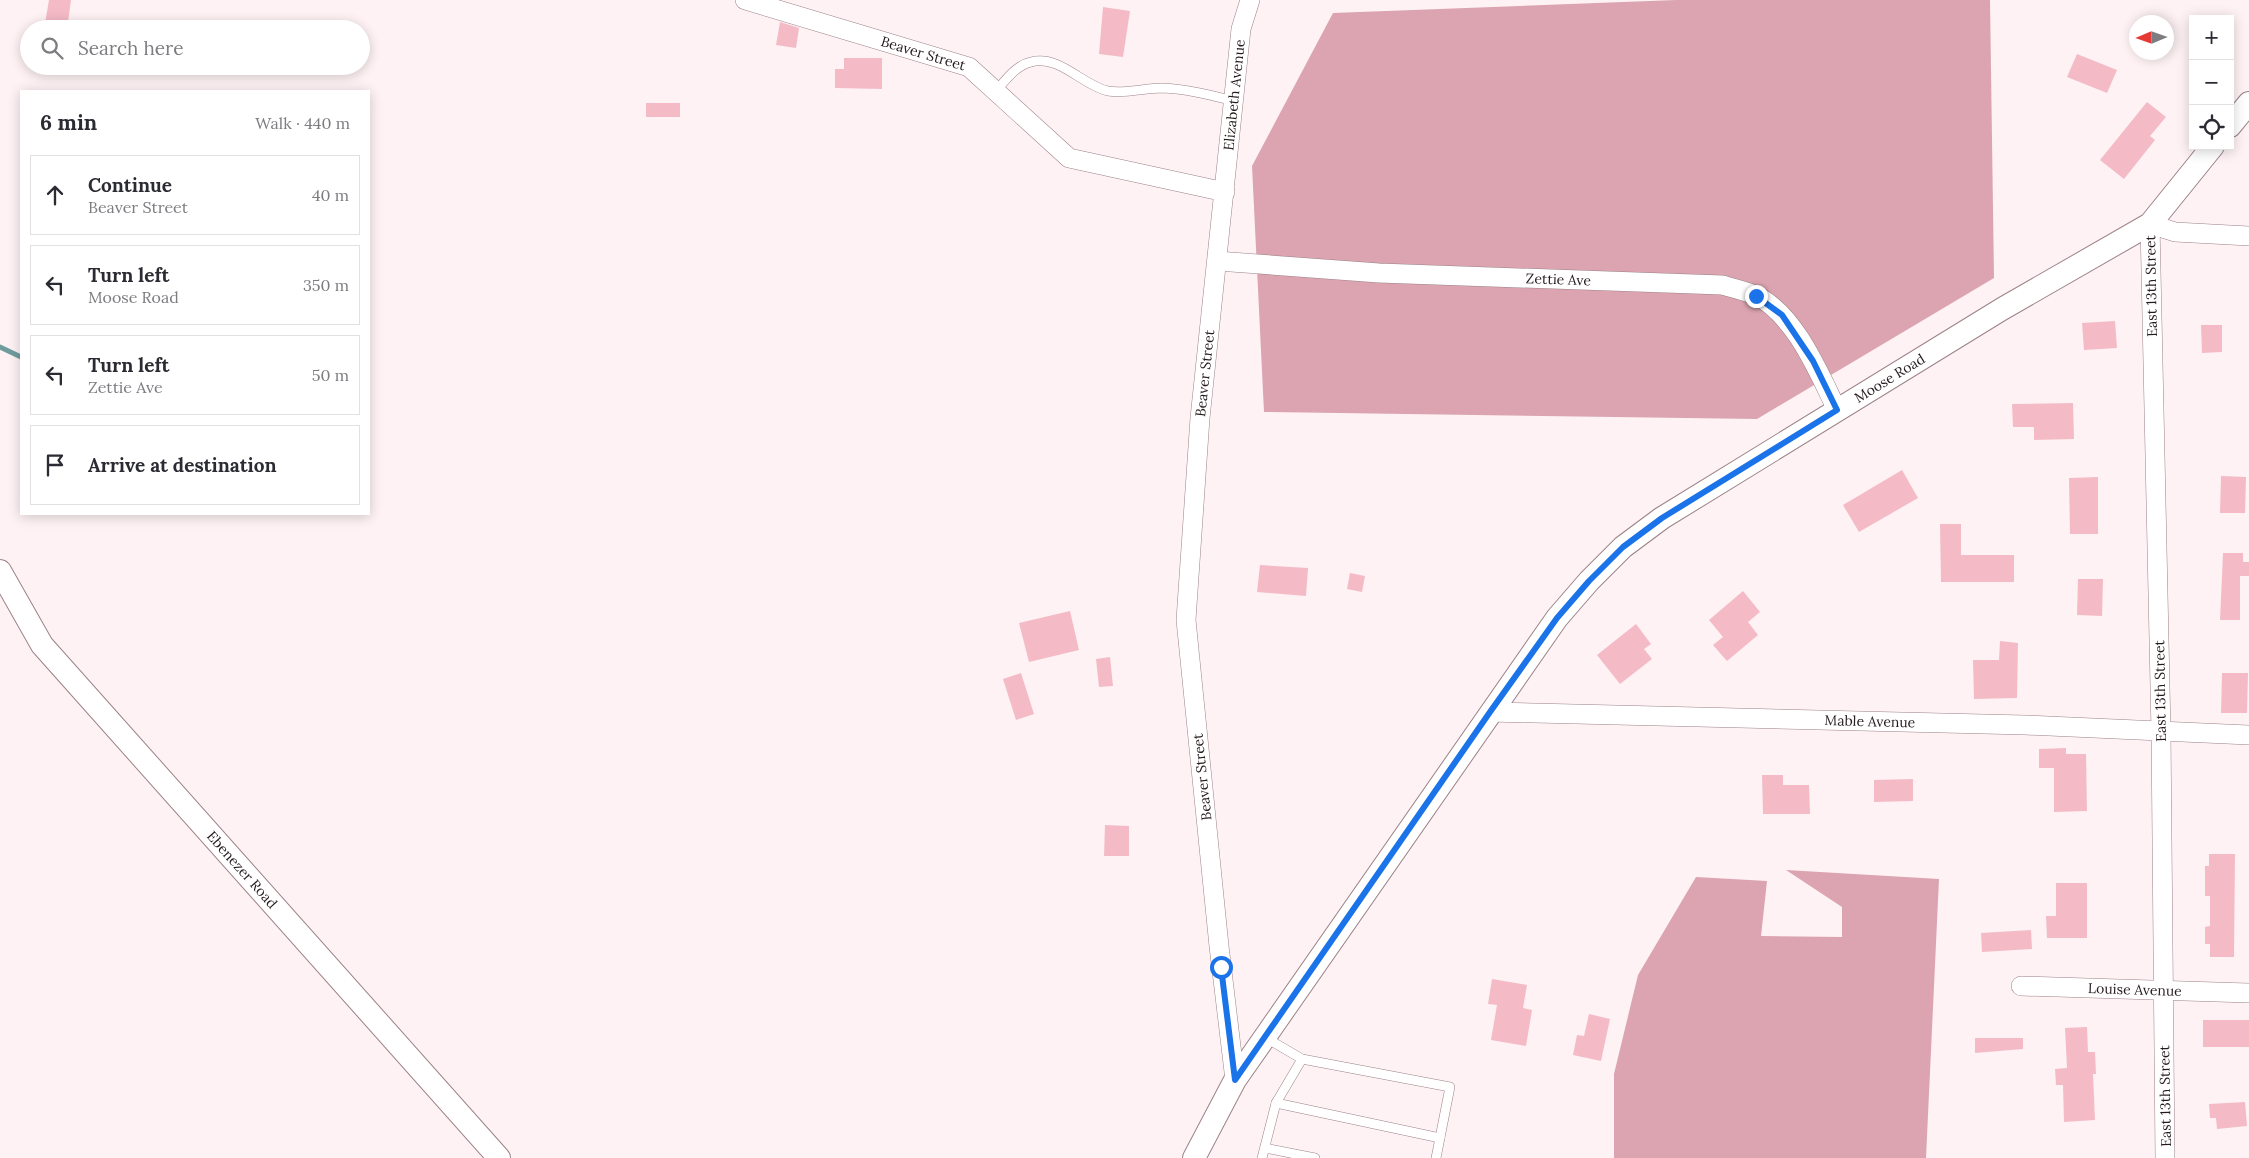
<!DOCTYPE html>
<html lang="en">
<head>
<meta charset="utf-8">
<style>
  :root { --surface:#fff; --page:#f2f2f3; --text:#2b2b33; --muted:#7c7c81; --line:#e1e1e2 }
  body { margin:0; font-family:Lora,serif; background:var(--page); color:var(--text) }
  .controls { position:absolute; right:15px; top:15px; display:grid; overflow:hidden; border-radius:0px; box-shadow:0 2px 12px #0003 }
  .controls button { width:45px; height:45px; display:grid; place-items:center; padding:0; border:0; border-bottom:1px solid var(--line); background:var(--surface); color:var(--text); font:25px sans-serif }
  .compass { position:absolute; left:2129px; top:15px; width:45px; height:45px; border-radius:50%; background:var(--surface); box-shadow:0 2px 12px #0003; rotate:268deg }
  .stop { position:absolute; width:15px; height:15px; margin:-11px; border:4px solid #1a73e8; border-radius:50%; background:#fff }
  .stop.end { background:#1a73e8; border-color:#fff; box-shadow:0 1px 5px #0008 }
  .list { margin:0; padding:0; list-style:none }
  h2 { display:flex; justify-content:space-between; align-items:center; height:65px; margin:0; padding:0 20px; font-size:21px }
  h2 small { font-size:16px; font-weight:400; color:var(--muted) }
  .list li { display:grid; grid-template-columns:32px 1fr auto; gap:15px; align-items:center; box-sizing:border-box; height:80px; margin:0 10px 10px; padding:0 10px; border:1px solid var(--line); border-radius:0px }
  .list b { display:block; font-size:19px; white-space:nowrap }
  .list p { margin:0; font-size:16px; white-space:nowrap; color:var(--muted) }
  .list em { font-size:16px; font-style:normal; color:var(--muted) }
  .icon { flex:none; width:28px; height:28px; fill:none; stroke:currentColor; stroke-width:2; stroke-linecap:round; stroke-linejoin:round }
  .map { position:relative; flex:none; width:2249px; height:1158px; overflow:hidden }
  .search { position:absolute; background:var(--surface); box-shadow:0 2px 12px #0003; left:20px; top:20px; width:350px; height:55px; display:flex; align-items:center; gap:12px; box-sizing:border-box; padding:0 18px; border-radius:28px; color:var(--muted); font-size:19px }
  .panel { position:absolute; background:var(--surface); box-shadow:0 2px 12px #0003; left:20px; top:90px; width:350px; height:425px; border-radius:0px }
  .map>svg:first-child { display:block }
</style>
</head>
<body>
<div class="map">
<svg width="2249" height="1158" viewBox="0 0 2249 1158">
  <rect width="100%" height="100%" fill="#fef2f4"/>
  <g fill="#dba4b0">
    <polygon points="1676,0 1990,0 1994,278 1757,419 1264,412 1252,166 1333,13"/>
    <polygon points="1786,870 1939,879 1926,1158 1614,1158 1614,1074 1638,975 1696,877 1767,881 1761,936 1842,937 1842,907"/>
  </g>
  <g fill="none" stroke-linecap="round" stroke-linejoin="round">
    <polyline stroke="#719c9d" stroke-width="5" points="0,347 21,357"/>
  </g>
  <g fill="#f4bbc7">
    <polygon points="49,0 71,0 67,29 44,29"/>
    <polygon points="1103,7 1130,11 1123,57 1099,54"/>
    <polygon points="780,22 799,28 796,48 776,45"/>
    <polygon points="2077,54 2117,70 2107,93 2067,77"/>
    <polygon points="844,58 882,58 882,89 835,88 835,69 844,69"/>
    <polygon points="2147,102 2166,117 2150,136 2155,140 2124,179 2100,160"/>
    <rect x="646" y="103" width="34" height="14"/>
    <polygon points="2115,321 2117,348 2084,350 2082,323"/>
    <polygon points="2201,325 2222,325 2222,352 2202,353"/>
    <polygon points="2073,403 2074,439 2034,440 2034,427 2013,427 2012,404"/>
    <polygon points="1902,470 1918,498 1859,532 1843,505"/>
    <polygon points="2221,476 2246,477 2245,513 2220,513"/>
    <polygon points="2098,477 2098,534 2070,534 2069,478"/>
    <polygon points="1940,524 1961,524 1961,555 2014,555 2014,582 1941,582"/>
    <polygon points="2223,553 2243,553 2243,562 2249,562 2249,576 2240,576 2240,620 2220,620"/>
    <polygon points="1260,565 1308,568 1306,596 1257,592"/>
    <polygon points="1350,573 1365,576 1362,592 1347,589"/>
    <polygon points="2078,579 2103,579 2102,616 2077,615"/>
    <polygon points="1743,591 1760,612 1748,622 1758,635 1727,661 1713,645 1723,637 1709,620"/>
    <polygon points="1070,611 1079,650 1029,662 1019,623"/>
    <polygon points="1636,624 1651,644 1644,649 1652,659 1620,684 1597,655"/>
    <polygon points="2000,641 2018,643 2017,698 1974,699 1973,660 1999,660"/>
    <polygon points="1110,657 1113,686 1099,687 1096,659"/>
    <polygon points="1021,673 1034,714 1016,720 1003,679"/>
    <polygon points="2222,673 2248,673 2247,713 2221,713"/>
    <polygon points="2066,748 2066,754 2086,754 2087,811 2054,812 2054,768 2039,768 2039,749"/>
    <polygon points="1762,775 1783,775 1783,785 1809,785 1810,814 1763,814"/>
    <polygon points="1913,779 1913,801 1874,802 1874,780"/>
    <polygon points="1105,825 1129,826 1129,856 1104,856"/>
    <polygon points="2209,854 2235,854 2234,957 2210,957 2210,944 2205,944 2205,927 2210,926 2210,896 2205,896 2205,866 2209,866"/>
    <polygon points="2056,883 2087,883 2087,938 2047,938 2046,916 2056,916"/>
    <polygon points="2031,930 2032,949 1982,952 1981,933"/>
    <polygon points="1492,979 1527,985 1523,1008 1532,1010 1526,1046 1491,1040 1497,1005 1488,1004"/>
    <polygon points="1589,1014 1610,1019 1601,1061 1573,1055 1577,1035 1584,1036"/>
    <rect x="2203" y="1020" width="46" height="27"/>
    <polygon points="2087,1027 2088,1052 2095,1052 2096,1074 2093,1074 2095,1120 2064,1122 2063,1085 2056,1085 2055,1069 2067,1068 2065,1028"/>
    <polygon points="1975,1038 2023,1038 2023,1049 1975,1053"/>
    <polygon points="2245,1102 2247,1126 2217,1129 2216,1118 2210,1118 2209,1104"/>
  </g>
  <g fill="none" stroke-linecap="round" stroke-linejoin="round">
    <g stroke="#9c8288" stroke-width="10">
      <g id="service">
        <path d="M996 91C1005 81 1016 65 1031 62 1059 54 1083 86 1108 91 1125 94 1145 88 1162 88 1187 89 1210 95 1234 101"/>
        <polyline points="1266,1038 1302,1059 1450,1087 1436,1158"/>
        <polyline points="1276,1103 1440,1138"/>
        <polyline points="1265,1148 1315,1158"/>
        <polyline points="1262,1158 1276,1103 1302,1059"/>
      </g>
    </g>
    <g stroke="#9c8288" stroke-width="20">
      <g id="minor">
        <path id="s1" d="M745 0 969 67 1069 158 1225 192"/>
        <path id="s2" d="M1217 261 1379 273 1722 285C1733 288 1745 291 1755 295 1795 314 1819 373 1837 410"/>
        <path id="s3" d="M1490 712 2025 725 2249 735"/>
        <path id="s4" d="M2021 986 2249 993"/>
        <path id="s5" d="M1235 1080 1219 946 1186 620 1200 418 1241 29 1250 0"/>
        <polyline points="2165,1158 2161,732 2150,224 2175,232 2249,236"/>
      </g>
    </g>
    <g stroke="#9c8288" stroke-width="24">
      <g id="tertiary">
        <polyline points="2230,126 2249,103"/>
        <path id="s6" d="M0 571 42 645 499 1158"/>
        <path id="s7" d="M1194 1158 1235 1080 1557 618 1589 581 1623 547 1662 518 2002 309 2150 224 2213 146"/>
      </g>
    </g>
    <use href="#service" stroke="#fff" stroke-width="9"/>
    <use href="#minor" stroke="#fff" stroke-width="19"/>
    <use href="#tertiary" stroke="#fff" stroke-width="22"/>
  </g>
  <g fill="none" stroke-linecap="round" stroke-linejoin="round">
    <polyline stroke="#1a73e8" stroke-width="6" points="1221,967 1235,1080 1490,712 1557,618 1589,581 1623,547 1662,518 1837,410 1813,361 1782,315 1756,296"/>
  </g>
  <g text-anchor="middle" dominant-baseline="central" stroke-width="4" stroke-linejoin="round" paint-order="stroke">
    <g font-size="14" fill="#251b1d" stroke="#fff">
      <text stroke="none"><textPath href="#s1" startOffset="186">Beaver Street</textPath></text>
      <text stroke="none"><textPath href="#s5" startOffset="990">Elizabeth Avenue</textPath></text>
      <text stroke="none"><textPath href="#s2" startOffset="342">Zettie Ave</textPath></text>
      <text transform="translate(2151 286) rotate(-91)">East 13th Street</text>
      <text stroke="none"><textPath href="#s5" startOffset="710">Beaver Street</textPath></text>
      <text stroke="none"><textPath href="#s7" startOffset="1064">Moose Road</textPath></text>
      <text transform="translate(2160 691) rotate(-91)">East 13th Street</text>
      <text stroke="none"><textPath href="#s3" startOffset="380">Mable Avenue</textPath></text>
      <text transform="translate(1202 777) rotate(-96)">Beaver Street</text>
      <text stroke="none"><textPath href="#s6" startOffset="386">Ebenezer Road</textPath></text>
      <text stroke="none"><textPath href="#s4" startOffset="114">Louise Avenue</textPath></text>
      <text transform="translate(2165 1096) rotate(-91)">East 13th Street</text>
    </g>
  </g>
</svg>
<div class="controls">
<button>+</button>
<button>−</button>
<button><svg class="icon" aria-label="locate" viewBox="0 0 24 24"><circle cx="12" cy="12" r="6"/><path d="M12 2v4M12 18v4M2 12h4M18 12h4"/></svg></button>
</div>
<svg class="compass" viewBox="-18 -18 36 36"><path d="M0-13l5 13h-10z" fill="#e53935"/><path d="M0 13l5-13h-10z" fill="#7c7c81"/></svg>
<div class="stop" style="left:1221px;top:967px"></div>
<div class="stop end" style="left:1756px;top:296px"></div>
<div class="search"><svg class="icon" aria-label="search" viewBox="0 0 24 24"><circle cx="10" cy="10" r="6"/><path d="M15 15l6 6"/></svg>Search here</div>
<section class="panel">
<h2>6 min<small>Walk · 440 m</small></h2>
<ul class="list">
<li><svg class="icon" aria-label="ahead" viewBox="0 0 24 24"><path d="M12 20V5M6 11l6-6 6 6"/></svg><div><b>Continue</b><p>Beaver Street</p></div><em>40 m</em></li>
<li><svg class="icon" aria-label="left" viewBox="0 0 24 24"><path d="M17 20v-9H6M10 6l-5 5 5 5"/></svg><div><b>Turn left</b><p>Moose Road</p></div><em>350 m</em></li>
<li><svg class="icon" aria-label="left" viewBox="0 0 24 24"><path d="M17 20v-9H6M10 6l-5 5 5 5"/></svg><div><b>Turn left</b><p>Zettie Ave</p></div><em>50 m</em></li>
<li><svg class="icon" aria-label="arrive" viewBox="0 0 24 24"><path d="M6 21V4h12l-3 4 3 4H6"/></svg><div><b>Arrive at destination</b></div></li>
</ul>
</section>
</div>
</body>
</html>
